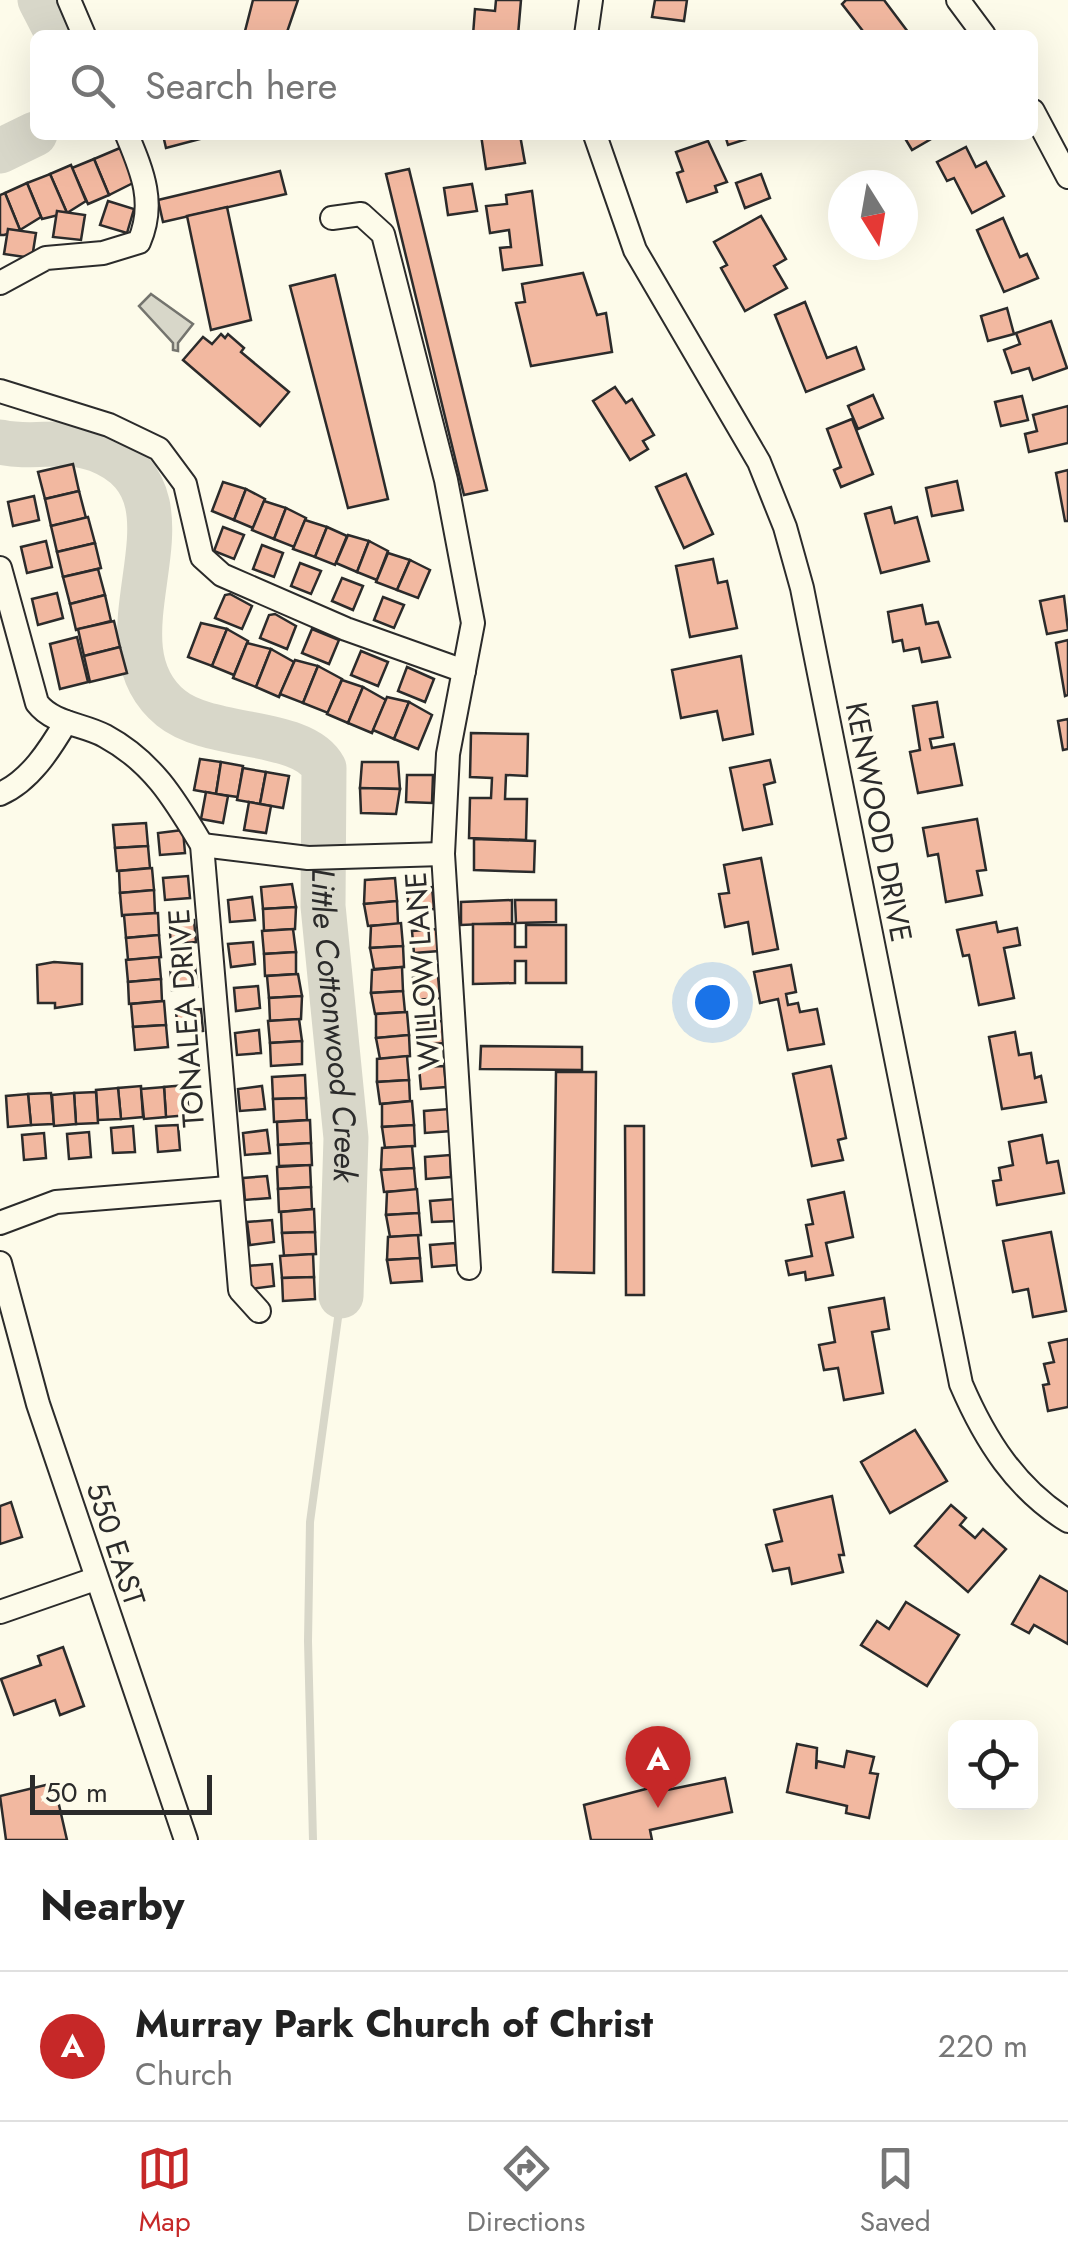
<!DOCTYPE html>
<html lang="en">
<head>
<meta charset="utf-8">
<style>
  :root { --surface:#fff; --page:#f2f2f2; --text:#222; --muted:#767676; --line:#e0e0e0; --accent:#c62828 }
  body { margin:0; font-family:Jost,sans-serif; background:var(--page); color:var(--text) }
  .controls { position:absolute; right:30px; bottom:30px; display:grid; overflow:hidden; border-radius:15px; box-shadow:0 10px 40px #0002 }
  .controls button { width:90px; height:90px; display:grid; place-items:center; padding:0; border:0; border-bottom:2px solid var(--line); background:var(--surface); color:var(--text); font:50px sans-serif }
  .compass { position:absolute; left:828px; top:170px; width:90px; height:90px; border-radius:50%; background:var(--surface); box-shadow:0 10px 40px #0002; rotate:169deg }
  .scale { position:absolute; left:30px; bottom:25px; width:182px; box-sizing:border-box; padding-left:10px; border:5px solid #2b2b2b; border-top:0; font-size:28px; line-height:35px; white-space:nowrap; color:#2b2b2b; -webkit-text-stroke:8px #fdfbea; paint-order:stroke }
  .you { position:absolute; left:712px; top:1002px; width:35px; height:35px; margin:-25px; border:8px solid #fff; border-radius:50%; background:#1a73e8; box-shadow:0 0 0 15px #1a73e833 }
  .badge { display:grid; place-items:center; width:65px; height:65px; border-radius:50%; background:var(--accent); color:#fff; font-size:32px; font-weight:700 }
  .pin { position:absolute; translate:-50% -82px; filter:drop-shadow(0 2px 5px #0008) }
  .pin::after { content:''; position:absolute; top:52px; width:35px; height:30px; background:inherit; clip-path:polygon(0 0,100% 0,50% 100%) }
  .list { margin:0; padding:0; list-style:none }
  h2 { display:flex; justify-content:space-between; align-items:center; height:130px; margin:0; padding:0 40px; font-size:42px }
  h2 small { font-size:32px; font-weight:400; color:var(--muted) }
  .list li { display:grid; grid-template-columns:65px 1fr auto; gap:30px; align-items:center; box-sizing:border-box; height:150px; padding:0 40px; border-top:2px solid var(--line) }
  .list b { display:block; font-size:38px; white-space:nowrap }
  .list p { margin:0; font-size:32px; white-space:nowrap; color:var(--muted) }
  .list em { font-size:32px; font-style:normal; color:var(--muted) }
  .icon { flex:none; width:55px; height:55px; fill:none; stroke:currentColor; stroke-width:2; stroke-linecap:round; stroke-linejoin:round }
  .map { position:relative; flex:none; width:1068px; height:1840px; overflow:hidden }
  .search { position:absolute; background:var(--surface); box-shadow:0 10px 40px #0002; left:30px; right:30px; top:30px; height:110px; display:flex; align-items:center; gap:25px; box-sizing:border-box; padding:0 35px; border-radius:15px; color:var(--muted); font-size:38px }
  .sheet { height:280px; background:var(--surface) }
  nav { display:flex; justify-content:space-around; align-items:center; box-sizing:border-box; height:140px; border-top:2px solid var(--line); background:var(--surface); font-size:28px; color:var(--muted) }
  nav a { display:grid; justify-items:center; gap:5px }
  nav .on { color:var(--accent) }
  .map>svg:first-child { display:block }
</style>
</head>
<body>
<div class="map">
<svg width="1068" height="1840" viewBox="0 0 1068 1840">
  <rect width="100%" height="100%" fill="#fdfbea"/>
  <polygon fill="#d8d7c9" stroke="#74746e" stroke-width="2.5" points="151,294 193,324 178,343 178,351 173,350 173,343 139,306"/>
  <g fill="none" stroke-linecap="round" stroke-linejoin="round">
    <polyline stroke="#d8d7c9" stroke-width="8" points="313,1840 308,1641 310,1522 341,1296"/>
    <g stroke="#d8d7c9" stroke-width="45">
      <polyline points="40,0 58,35"/>
      <polyline points="0,151 35,134"/>
      <path id="s1" d="M0 442C34 450 66 437 98 450 214 496 86 639 171 708 210 740 303 728 324 768L323 906 346 1138 341 1296"/>
    </g>
  </g>
  <g fill="#f2b8a0" stroke="#2b2b2b" stroke-width="2.5">
    <polygon points="253,0 298,0 286,35 244,35"/>
    <polygon points="496,0 521,0 518,35 473,35 475,9 495,11"/>
    <polygon points="655,0 687,0 684,21 652,17"/>
    <polygon points="846,0 884,0 908,32 866,35 842,4"/>
    <polygon points="163,135 215,135 166,148"/>
    <polygon points="481,135 520,135 525,163 486,169"/>
    <polygon points="725,135 759,135 728,145"/>
    <polygon points="903,135 938,135 912,150"/>
    <polygon points="708,141 727,182 715,186 717,192 687,202 677,173 683,171 676,152"/>
    <polygon points="966,147 976,167 986,162 1004,196 972,213 954,178 947,181 937,162"/>
    <polygon points="120,148 135,182 109,195 94,159"/>
    <polygon points="94,159 109,195 88,204 72,168"/>
    <polygon points="71,165 86,201 67,213 50,174"/>
    <polygon points="409,169 487,490 464,495 386,174"/>
    <polygon points="280,171 286,194 163,222 158,200"/>
    <polygon points="50,174 67,213 42,219 27,183"/>
    <polygon points="761,174 770,198 745,208 736,183"/>
    <polygon points="27,183 41,217 20,230 5,193"/>
    <polygon points="472,184 477,211 448,215 444,188"/>
    <polygon points="532,191 542,265 503,270 500,248 511,247 509,230 490,233 486,206 507,204 506,195"/>
    <polygon points="5,193 20,230 4,235 0,235 0,195"/>
    <polygon points="108,201 134,209 127,233 100,225"/>
    <polygon points="227,207 251,320 211,330 187,216"/>
    <polygon points="57,211 85,215 81,240 53,237"/>
    <polygon points="761,216 786,259 774,266 787,288 745,311 721,268 727,265 714,242"/>
    <polygon points="1003,218 1020,257 1027,254 1038,278 1004,292 977,230"/>
    <polygon points="8,229 36,233 32,258 4,254"/>
    <polygon points="583,273 597,315 606,313 612,352 531,366 516,303 525,302 522,284"/>
    <polygon points="335,275 388,499 348,508 290,286"/>
    <polygon points="805,302 827,358 856,347 864,369 806,392 775,315"/>
    <polygon points="1007,308 1014,334 988,341 981,316"/>
    <polygon points="1051,321 1067,368 1033,380 1029,368 1012,373 1004,350 1020,344 1016,333"/>
    <polygon points="221,334 225,338 228,334 244,348 241,352 289,392 260,426 183,360 203,337 212,344"/>
    <polygon points="615,387 626,403 632,399 654,435 643,441 648,449 630,460 593,401"/>
    <polygon points="873,395 883,418 858,429 848,406"/>
    <polygon points="1022,396 1028,420 1001,426 995,402"/>
    <polygon points="1068,406 1068,443 1029,452 1025,434 1037,431 1033,415"/>
    <polygon points="852,419 873,474 841,487 834,470 841,467 827,429"/>
    <polygon points="73,464 79,491 45,499 38,472"/>
    <polygon points="1068,470 1068,521 1065,521 1056,473"/>
    <polygon points="686,474 713,534 684,548 656,487"/>
    <polygon points="957,481 963,510 932,516 926,488"/>
    <polygon points="223,482 246,489 234,520 212,511"/>
    <polygon points="246,489 265,499 253,528 234,520"/>
    <polygon points="79,491 86,518 51,526 45,499"/>
    <polygon points="34,496 39,520 13,526 8,502"/>
    <polygon points="264,501 286,508 274,539 252,530"/>
    <polygon points="891,507 895,523 917,517 929,561 881,573 865,514"/>
    <polygon points="286,508 306,518 294,547 274,539"/>
    <polygon points="88,517 95,543 57,552 51,526"/>
    <polygon points="305,520 327,527 315,557 293,549"/>
    <polygon points="223,527 244,535 234,559 214,551"/>
    <polygon points="327,527 347,536 335,565 315,557"/>
    <polygon points="348,535 369,541 357,572 336,563"/>
    <polygon points="46,541 52,567 27,573 21,547"/>
    <polygon points="369,541 388,551 377,580 357,572"/>
    <polygon points="95,543 101,568 63,577 57,552"/>
    <polygon points="262,545 283,553 274,577 253,569"/>
    <polygon points="388,553 410,560 397,590 376,582"/>
    <polygon points="713,559 718,583 727,581 737,628 690,637 676,566"/>
    <polygon points="410,560 430,570 418,598 397,590"/>
    <polygon points="300,563 321,571 311,594 291,586"/>
    <polygon points="98,569 105,595 70,604 63,577"/>
    <polygon points="342,578 363,586 353,610 332,601"/>
    <polygon points="57,593 63,618 38,625 32,599"/>
    <polygon points="230,594 252,606 242,629 215,618 225,595"/>
    <polygon points="105,595 111,621 76,630 70,604"/>
    <polygon points="1064,596 1068,630 1047,634 1040,601"/>
    <polygon points="383,597 404,605 394,628 374,620"/>
    <polygon points="922,605 926,624 938,622 950,657 922,662 919,648 904,651 902,640 893,642 888,612"/>
    <polygon points="275,614 296,626 287,649 260,638 269,615"/>
    <polygon points="114,621 120,647 84,656 78,629"/>
    <polygon points="201,623 227,629 212,666 188,657"/>
    <polygon points="227,629 248,641 234,675 212,666"/>
    <polygon points="312,629 339,640 329,664 302,653"/>
    <polygon points="77,637 88,682 60,689 50,644"/>
    <polygon points="1068,640 1068,695 1065,696 1056,643"/>
    <polygon points="247,643 271,649 256,687 233,678"/>
    <polygon points="120,647 127,673 90,682 84,656"/>
    <polygon points="271,649 294,662 279,697 256,687"/>
    <polygon points="361,651 388,662 378,686 351,675"/>
    <polygon points="741,656 753,734 723,740 717,711 681,718 672,670"/>
    <polygon points="295,660 318,666 303,703 280,694"/>
    <polygon points="318,666 342,679 328,713 303,703"/>
    <polygon points="407,667 434,679 425,702 398,691"/>
    <polygon points="342,680 363,687 348,723 327,714"/>
    <polygon points="363,687 386,700 372,733 348,723"/>
    <polygon points="387,697 409,702 394,739 373,730"/>
    <polygon points="409,702 432,715 418,749 394,739"/>
    <polygon points="937,702 943,737 930,739 932,748 954,744 962,785 918,793 910,752 920,750 913,706"/>
    <polygon points="1068,719 1068,749 1063,750 1058,721"/>
    <polygon points="471,733 528,734 527,776 506,775 505,799 527,799 526,840 469,838 470,798 491,798 492,778 470,777"/>
    <polygon points="200,759 221,762 216,794 194,790"/>
    <polygon points="770,760 775,782 764,785 772,824 743,830 730,768"/>
    <polygon points="221,762 243,766 238,797 216,794"/>
    <polygon points="362,762 398,762 400,789 360,788"/>
    <polygon points="243,768 266,772 260,804 237,800"/>
    <polygon points="266,772 289,776 283,808 260,804"/>
    <polygon points="407,775 433,775 432,803 406,802"/>
    <polygon points="360,788 400,789 396,814 361,813"/>
    <polygon points="206,792 228,796 223,823 201,819"/>
    <polygon points="249,802 271,806 266,833 244,830"/>
    <polygon points="977,819 986,870 977,871 982,895 946,902 938,854 928,856 923,828"/>
    <polygon points="146,823 148,846 115,848 113,825"/>
    <polygon points="183,830 185,853 160,855 158,833"/>
    <polygon points="474,839 535,841 534,872 474,870"/>
    <polygon points="148,846 150,868 117,871 115,848"/>
    <polygon points="761,858 778,949 753,954 748,922 725,927 719,894 729,893 724,865"/>
    <polygon points="152,868 154,890 120,893 119,871"/>
    <polygon points="188,876 190,898 165,900 163,878"/>
    <polygon points="395,878 397,901 364,904 365,880"/>
    <polygon points="292,884 296,907 263,909 261,887"/>
    <polygon points="432,887 434,909 409,911 407,889"/>
    <polygon points="154,890 155,913 122,916 120,893"/>
    <polygon points="252,897 255,920 230,922 228,900"/>
    <polygon points="512,900 512,923 461,925 461,902"/>
    <polygon points="515,900 556,900 556,922 516,923"/>
    <polygon points="397,901 398,924 368,926 364,904"/>
    <polygon points="296,907 295,929 264,931 263,909"/>
    <polygon points="158,913 159,935 126,938 124,915"/>
    <polygon points="194,920 196,942 171,944 169,922"/>
    <polygon points="996,922 998,932 1017,928 1020,945 1004,948 1014,998 979,1005 969,955 963,956 957,930"/>
    <polygon points="401,923 403,946 370,948 371,926"/>
    <polygon points="473,924 515,924 515,947 526,947 526,925 566,925 566,983 526,983 526,961 515,961 515,983 473,984"/>
    <polygon points="293,929 296,952 264,954 262,931"/>
    <polygon points="438,929 439,951 414,953 412,931"/>
    <polygon points="159,935 161,957 128,960 126,938"/>
    <polygon points="253,942 255,964 231,967 228,944"/>
    <polygon points="403,946 404,967 374,969 370,948"/>
    <polygon points="296,952 296,974 265,976 264,954"/>
    <polygon points="159,957 161,979 128,982 126,960"/>
    <polygon points="54,962 82,964 82,1004 55,1008 55,1003 38,1003 37,965"/>
    <polygon points="195,965 197,987 172,990 170,967"/>
    <polygon points="791,965 796,992 786,994 788,1005 798,1003 800,1012 817,1009 824,1044 788,1050 778,999 760,1003 754,972"/>
    <polygon points="402,967 403,991 371,993 372,970"/>
    <polygon points="298,974 302,996 269,998 267,976"/>
    <polygon points="438,976 440,998 415,1000 413,978"/>
    <polygon points="161,979 162,1001 129,1004 128,982"/>
    <polygon points="258,986 260,1008 236,1011 234,988"/>
    <polygon points="403,991 405,1012 375,1014 371,993"/>
    <polygon points="302,996 301,1019 270,1021 269,998"/>
    <polygon points="164,1001 166,1025 133,1027 131,1004"/>
    <polygon points="201,1009 203,1031 178,1034 176,1011"/>
    <polygon points="407,1012 409,1035 376,1038 376,1014"/>
    <polygon points="299,1019 302,1041 270,1043 268,1021"/>
    <polygon points="443,1021 445,1043 420,1045 418,1023"/>
    <polygon points="166,1025 168,1047 135,1050 133,1027"/>
    <polygon points="259,1030 261,1053 237,1055 235,1033"/>
    <polygon points="1015,1032 1019,1055 1031,1053 1035,1078 1041,1076 1046,1102 1002,1109 989,1037"/>
    <polygon points="409,1035 410,1056 380,1059 376,1038"/>
    <polygon points="302,1041 302,1064 271,1066 270,1043"/>
    <polygon points="481,1046 582,1047 582,1070 480,1069"/>
    <polygon points="407,1056 409,1080 377,1082 377,1059"/>
    <polygon points="444,1066 446,1087 421,1089 419,1067"/>
    <polygon points="831,1066 846,1138 838,1140 843,1160 812,1166 793,1074"/>
    <polygon points="556,1072 596,1072 594,1273 553,1272"/>
    <polygon points="305,1075 306,1098 273,1099 272,1077"/>
    <polygon points="409,1080 410,1101 380,1104 377,1082"/>
    <polygon points="186,1085 189,1115 166,1117 164,1087"/>
    <polygon points="141,1086 143,1117 121,1119 118,1088"/>
    <polygon points="262,1086 265,1109 240,1111 238,1089"/>
    <polygon points="164,1087 166,1117 144,1119 141,1089"/>
    <polygon points="118,1088 121,1119 98,1120 96,1090"/>
    <polygon points="96,1092 98,1123 76,1124 74,1093"/>
    <polygon points="51,1093 54,1124 31,1125 28,1094"/>
    <polygon points="74,1093 76,1124 54,1126 52,1095"/>
    <polygon points="28,1094 31,1125 8,1127 6,1096"/>
    <polygon points="306,1098 307,1120 274,1122 273,1099"/>
    <polygon points="412,1101 414,1125 382,1127 382,1104"/>
    <polygon points="449,1109 451,1131 425,1133 424,1111"/>
    <polygon points="310,1120 311,1143 278,1145 277,1122"/>
    <polygon points="178,1125 180,1150 158,1152 156,1126"/>
    <polygon points="414,1125 415,1146 385,1148 382,1127"/>
    <polygon points="133,1126 135,1152 113,1153 111,1128"/>
    <polygon points="625,1126 644,1126 644,1295 626,1295"/>
    <polygon points="267,1130 270,1153 245,1155 243,1133"/>
    <polygon points="89,1132 91,1157 69,1159 67,1134"/>
    <polygon points="44,1133 46,1158 24,1160 22,1135"/>
    <polygon points="1042,1135 1047,1163 1058,1161 1064,1193 997,1205 993,1181 1001,1180 999,1168 1013,1165 1009,1142"/>
    <polygon points="311,1143 312,1165 279,1166 278,1145"/>
    <polygon points="412,1146 414,1168 381,1170 382,1148"/>
    <polygon points="450,1155 451,1177 426,1179 425,1157"/>
    <polygon points="310,1165 311,1187 278,1189 277,1167"/>
    <polygon points="414,1168 416,1190 384,1192 381,1170"/>
    <polygon points="267,1176 270,1198 245,1200 243,1178"/>
    <polygon points="311,1187 312,1209 279,1212 278,1189"/>
    <polygon points="417,1189 419,1213 386,1215 387,1192"/>
    <polygon points="844,1192 853,1237 826,1243 833,1275 806,1280 805,1272 789,1275 786,1261 812,1256 806,1225 813,1224 808,1200"/>
    <polygon points="455,1199 457,1221 432,1222 430,1201"/>
    <polygon points="314,1209 315,1232 282,1233 281,1212"/>
    <polygon points="419,1213 421,1235 390,1237 386,1215"/>
    <polygon points="272,1220 274,1242 250,1245 247,1222"/>
    <polygon points="315,1232 316,1254 284,1256 282,1233"/>
    <polygon points="1051,1232 1066,1311 1033,1317 1028,1289 1013,1292 1003,1241"/>
    <polygon points="418,1235 420,1258 387,1260 388,1237"/>
    <polygon points="455,1243 457,1265 432,1267 430,1245"/>
    <polygon points="313,1254 314,1277 282,1278 280,1256"/>
    <polygon points="420,1258 422,1281 391,1283 387,1260"/>
    <polygon points="272,1264 274,1286 249,1289 247,1266"/>
    <polygon points="314,1277 315,1299 283,1301 282,1278"/>
    <polygon points="884,1298 889,1329 872,1332 883,1393 844,1400 838,1368 824,1370 819,1345 835,1342 829,1308"/>
    <polygon points="1068,1339 1068,1407 1048,1411 1043,1385 1049,1384 1044,1364 1054,1362 1049,1343"/>
    <polygon points="915,1430 947,1481 890,1513 861,1462"/>
    <polygon points="832,1496 844,1555 839,1555 843,1572 792,1584 789,1568 773,1571 766,1545 782,1541 774,1510"/>
    <polygon points="11,1502 22,1537 0,1544 0,1506"/>
    <polygon points="951,1505 966,1518 960,1525 975,1538 983,1529 1006,1549 968,1592 915,1546"/>
    <polygon points="1040,1576 1068,1592 1068,1644 1034,1625 1029,1633 1012,1624"/>
    <polygon points="906,1602 959,1635 927,1686 861,1645 877,1621 889,1629"/>
    <polygon points="63,1647 84,1706 60,1715 55,1700 14,1715 1,1679 41,1665 38,1656"/>
    <polygon points="797,1744 817,1748 816,1769 817,1761 844,1767 847,1751 874,1757 870,1773 878,1774 869,1818 846,1813 847,1806 787,1792"/>
    <polygon points="725,1778 732,1812 650,1830 652,1840 591,1840 584,1805 665,1784 667,1790"/>
    <polygon points="54,1783 67,1840 6,1840 0,1796"/>
  </g>
  <g fill="none" stroke-linecap="round" stroke-linejoin="round">
    <g stroke="#2b2b2b" stroke-width="26">
      <g id="street">
        <polyline points="69,0 84,35"/>
        <polyline points="958,0 984,35"/>
        <polyline points="586,35 591,0"/>
        <polyline points="1033,111 1068,177"/>
        <path d="M595 135 635 250 759 462 785 527 802 588 961 1384C985 1440 1016 1489 1068 1521"/>
        <polyline points="332,218 361,214 383,234 446,480 473,623 448,754 443,854 469,1268"/>
        <path d="M0 283 46 258 103 253 139 242C156 203 142 171 127 135"/>
        <polyline points="0,391 109,425 159,449 185,484 202,557 222,575 346,629 464,671"/>
        <path d="M0 568 37 703C53 724 83 724 105 736 153 762 175 800 202 845L240 1290 259 1311"/>
        <path d="M0 794C30 781 50 749 66 722"/>
        <polyline points="202,845 308,858 443,854"/>
        <polyline points="0,1223 56,1202 228,1188"/>
        <polyline points="0,1263 38,1404 186,1840"/>
        <polyline points="0,1612 95,1579"/>
      </g>
    </g>
    <use href="#street" stroke="#fdfbea" stroke-width="22"/>
  </g>
  <g text-anchor="middle" dominant-baseline="central" stroke-width="8" stroke-linejoin="round" paint-order="stroke">
    <g font-size="30" fill="#2b2b2b" stroke="#fdfbea">
      <text transform="translate(879 822) rotate(79)">KENWOOD DRIVE</text>
      <text transform="translate(422 971) rotate(-94)">WILLOW LANE</text>
      <text transform="translate(186 1018) rotate(-94)">TONALEA DRIVE</text>
      <text transform="translate(116 1544) rotate(72)">550 EAST</text>
    </g>
    <g font-size="32" font-style="italic" fill="#2b2b2b" stroke="#fdfbea">
      <text stroke="none"><textPath href="#s1" startOffset="815">Little Cottonwood Creek</textPath></text>
    </g>
  </g>
</svg>
<div class="controls">
<button><svg class="icon" aria-label="locate" viewBox="0 0 24 24"><circle cx="12" cy="12" r="6"/><path d="M12 2v4M12 18v4M2 12h4M18 12h4"/></svg></button>
</div>
<svg class="compass" viewBox="-18 -18 36 36"><path d="M0-13l5 13h-10z" fill="#e53935"/><path d="M0 13l5-13h-10z" fill="#767676"/></svg>
<div class="scale">50 m</div>
<div class="you"></div>
<div class="pin badge" style="left:658px;top:1808px">A</div>
<div class="search"><svg class="icon" aria-label="search" viewBox="0 0 24 24"><circle cx="10" cy="10" r="6"/><path d="M15 15l6 6"/></svg>Search here</div>
</div>
<section class="sheet">
<h2>Nearby<small></small></h2>
<ul class="list">
<li><span class="badge">A</span><div><b>Murray Park Church of Christ</b><p>Church</p></div><em>220 m</em></li>
</ul>
</section>
<nav>
<a class="on"><svg class="icon" aria-label="map" viewBox="0 0 24 24"><path d="M3 6l6-2 6 2 6-2v14l-6 2-6-2-6 2zM9 4v14M15 6v14"/></svg>Map</a>
<a><svg class="icon" aria-label="directions" viewBox="0 0 24 24"><path d="M12 3l9 9-9 9-9-9zM9 14v-3h6M13 9l2 2-2 2"/></svg>Directions</a>
<a><svg class="icon" aria-label="saved" viewBox="0 0 24 24"><path d="M7 4h10v16l-5-4-5 4z"/></svg>Saved</a>
</nav>
</body>
</html>
